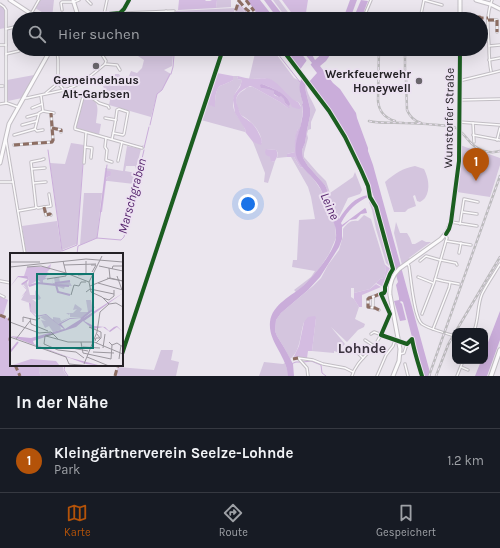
<!DOCTYPE html>
<html lang="de">
<head>
<meta charset="utf-8">
<style>
  :root { --surface:#171b24; --page:#242831; --text:#f1f3f6; --muted:#9ea1a6; --line:#363941; --accent:#b45309 }
  body { margin:0; font-family:Karla,sans-serif; background:var(--page); color:var(--text) }
  .controls { position:absolute; right:12px; bottom:12px; display:grid; overflow:hidden; border-radius:8px; box-shadow:0 4px 16px #0002 }
  .controls button { width:36px; height:36px; display:grid; place-items:center; padding:0; border:0; border-bottom:1px solid var(--line); background:var(--surface); color:var(--text); font:20px sans-serif }
  .you { position:absolute; left:248px; top:204px; width:14px; height:14px; margin:-10px; border:3px solid #fff; border-radius:50%; background:#1a73e8; box-shadow:0 0 0 6px #1a73e833 }
  .badge { display:grid; place-items:center; width:26px; height:26px; border-radius:50%; background:var(--accent); color:#fff; font-size:13px; font-weight:700 }
  .pin { position:absolute; translate:-50% -33px; filter:drop-shadow(0 1px 2px #0008) }
  .pin::after { content:''; position:absolute; top:21px; width:14px; height:12px; background:inherit; clip-path:polygon(0 0,100% 0,50% 100%) }
  .list { margin:0; padding:0; list-style:none }
  h2 { display:flex; justify-content:space-between; align-items:center; height:52px; margin:0; padding:0 16px; font-size:17px }
  h2 small { font-size:13px; font-weight:400; color:var(--muted) }
  .list li { display:grid; grid-template-columns:26px 1fr auto; gap:12px; align-items:center; box-sizing:border-box; height:64px; padding:0 16px; border-top:1px solid var(--line) }
  .list b { display:block; font-size:15px; white-space:nowrap }
  .list p { margin:0; font-size:13px; white-space:nowrap; color:var(--muted) }
  .list em { font-size:13px; font-style:normal; color:var(--muted) }
  .icon { flex:none; width:22px; height:22px; fill:none; stroke:currentColor; stroke-width:2; stroke-linecap:round; stroke-linejoin:round }
  .map { position:relative; flex:none; width:500px; height:376px; overflow:hidden }
  .search { position:absolute; background:var(--surface); box-shadow:0 4px 16px #0002; left:12px; right:12px; top:12px; height:44px; display:flex; align-items:center; gap:10px; box-sizing:border-box; padding:0 14px; border-radius:22px; color:var(--muted); font-size:15px }
  .sheet { height:116px; background:var(--surface) }
  nav { display:flex; justify-content:space-around; align-items:center; box-sizing:border-box; height:56px; border-top:1px solid var(--line); background:var(--surface); font-size:11px; color:var(--muted) }
  nav a { display:grid; justify-items:center; gap:2px }
  nav .on { color:var(--accent) }
  .map>svg:first-child { display:block }
</style>
</head>
<body>
<div class="map">
<svg width="500" height="376" viewBox="0 0 500 376">
  <rect width="100%" height="100%" fill="#ebe6ee"/>
  <g fill="#d4c5de">
    <polygon points="40,0 54,0 52,18 35,8 39,2"/>
    <polygon points="217,0 231,0 231,7 216,8"/>
    <polygon points="273,0 279,0 293,19 287,19"/>
    <polygon points="238,3 250,19 233,19"/>
    <polygon points="0,6 4,8 5,10 5,28 0,29"/>
    <polygon points="235,8 232,19 176,19 176,11"/>
    <polygon points="139,49 149,49 173,55 172,66 164,70 171,74 162,90 157,94 151,117 109,105 110,100 108,95 107,96 103,86 111,84 110,79 112,76 115,76 115,74 119,74 122,79 127,81 131,71 137,73 142,68 144,60 138,56"/>
    <path d="M256 49H272L274 51 294 78 300 81V93L303 103 302 104C303 112 302 120 300 129H298C295 137 295 144 295 152L287 154V157L277 158 278 153 276 150 266 149 269 156 271 157V162L275 161 268 183 264 182 265 173 253 142 262 143C261 131 251 120 241 115 236 105 232 97 244 90 247 87 249 86 253 87L280 102 288 108 287 104 279 97 274 94 268 89 261 88 260 85 281 93 283 95 301 107C300 103 298 101 294 101L265 78 253 79H249Z"/>
    <polygon points="34,75 35,76 22,98 8,101 7,99 7,80"/>
    <path d="M233 76H238L237 79 242 80C241 87 235 91 234 97 229 114 244 119 246 133L245 132 201 120 206 104 215 106C215 101 215 90 220 86 222 85 230 82 233 80Z"/>
    <path d="M306 82C306 94 312 99 316 110L311 122V129L308 130 307 134 308 138 304 153V157L317 172 326 181 330 193 353 177 355 172 362 190 360 194 348 198 339 217V220L325 185 308 166 303 158 302 150 305 143 307 130 310 116V108L305 88Z"/>
    <path d="M83 97C101 100 98 108 96 123L101 124 99 135 74 127Z"/>
    <polygon points="71,143 84,145 77,244 62,250 50,163 65,164"/>
    <polygon points="460,145 471,149 472,148 500,158 500,165 490,197 457,192 460,170"/>
    <polygon points="127,146 141,149 136,169 135,166 126,166 125,171 136,173 134,184 108,181 106,178 110,176 110,171 105,171 105,168 123,171"/>
    <polygon points="291,157 294,157 300,167 304,168 315,181 321,190 327,206 335,224 336,238 329,254 319,269 311,279 296,292 294,290 311,277 315,271 292,267 293,260 297,260 299,220 315,219 311,197 308,187"/>
    <path d="M415 166 424 169C428 177 431 189 425 198 424 199 422 201 420 202L417 201 415 195 413 196 416 206 408 209 405 212H394L385 182C394 174 403 168 415 166Z"/>
    <polygon points="84,193 102,193 97,238 80,245"/>
    <polygon points="370,201 375,209 391,268 386,263 376,229 372,210 369,202"/>
    <path d="M364 215 371 219 386 268 384 278 380 279 370 289 354 293V288H351V297L354 299 359 307 355 319 365 324 364 327 358 330 347 342 331 327 345 344 337 352 334 351V353L312 351 316 318 304 322C300 333 301 351 290 359L285 349 277 336 275 331 276 320 281 313 313 286 321 278 328 265 339 250 343 236V229C348 223 350 220 358 221Z"/>
    <polygon points="57,221 62,254 26,254 22,226"/>
    <polygon points="396,222 400,233 407,233 410,238 412,244 415,244 422,240 426,242 431,242 421,249 409,258 410,259 402,265 394,233"/>
    <polygon points="161,350 173,350 171,360 179,362 176,376 115,376 118,367 154,370"/>
    <polygon points="264,362 283,364 285,363 288,372 288,376 259,376"/>
    <polygon points="39,365 63,365 63,370 67,376 41,376 39,372"/>
  </g>
  <g fill="#d4bce1">
    <polygon points="179,0 205,0 206,1 210,1 212,0 217,0 216,8 178,10"/>
    <polygon points="282,0 308,0 305,19 296,19"/>
    <path d="M217 73 233 76V80C230 82 222 85 220 86 215 90 215 101 215 107L206 104Z"/>
    <path d="M238 76C242 77 250 79 253 79 260 79 265 77 272 80 282 86 289 99 298 102L301 107 300 109H298L292 107C291 105 290 103 289 101 285 93 270 87 262 84L261 88 268 89 274 91V95L279 97 281 96 284 99 285 103 289 106 290 108H288L280 102 253 87 250 86C240 91 233 95 238 107 239 110 240 114 242 116 250 122 254 123 259 134 261 138 263 141 261 145L253 142 246 133 245 129 235 113 233 100 234 95 240 87 242 80 237 79Z"/>
    <path d="M298 129H300C296 142 295 156 304 168L300 167 294 157H287V154L295 152C295 145 294 136 298 129Z"/>
    <path d="M266 149 276 150C279 154 277 157 275 161L271 162 270 157 266 155 265 152Z"/>
    <polygon points="105,171 110,171 111,173 110,176 106,178 108,181 106,181 106,182 102,212 100,212"/>
    <polygon points="384,264 392,270 391,271 394,272 389,281 387,289 376,283 380,279 384,278 386,268"/>
    <polygon points="376,284 381,287 362,295 362,307 359,307 354,299 354,293 370,289"/>
    <polygon points="0,296 8,300 3,316 11,320 11,365 39,365 39,372 41,376 0,376"/>
    <polygon points="315,316 316,318 312,351 308,351 307,358 293,358 299,346 304,322 308,317"/>
  </g>
  <g fill="#caadda">
    <polygon points="247,0 260,0 275,19 261,19"/>
    <polygon points="264,0 271,0 286,19 278,19"/>
    <polygon points="350,0 357,0 350,19 343,19"/>
    <polygon points="361,0 368,1 361,19 353,19"/>
    <path d="M284 49H298L310 65 312 63 301 49H309L315 60 327 49H334L326 61 320 66 333 83 340 89 356 113 357 118 368 148V151L373 165 431 376H422L403 302 401 301 400 302 402 304 406 320 400 321 394 301 399 300V298L396 285 398 282C387 245 379 203 362 168 348 137 327 109 307 80L306 82 305 88 310 108V116L307 130 305 143 302 150 303 158 308 166 325 185 339 219C347 207 354 197 369 195L370 196C355 203 349 209 341 223L342 225 365 208 366 209 367 213 361 214 356 219 350 220 342 227V239L339 247 320 277 308 290 281 313 276 320 275 331 277 336 285 349 293 364 294 376H288C287 356 268 342 270 322 272 304 292 296 304 285 314 276 334 252 336 238 337 223 331 219 327 206 324 198 322 189 316 182 309 173 299 166 296 155 293 138 306 122 302 104L303 103C299 91 298 85 303 74Z"/>
    <path d="M262 84C272 88 287 93 290 104L289 106 285 103 284 99 281 96 279 97 274 94V91L268 89 261 88 260 85Z"/>
    <polygon points="500,311 500,340 487,376 475,376 481,361 485,361 485,350"/>
  </g>
  <polygon fill="#ebe6ee" points="307,60 317,73 308,83 299,71"/>
  <g fill="none" stroke-linecap="round" stroke-linejoin="round">
    <g stroke="#caadda" stroke-width="1">
      <polyline points="241,6 252,19"/>
      <polyline points="274,49 300,82"/>
      <polyline points="171,74 173,67 174,55"/>
      <polyline points="150,125 157,94 162,90 170,74"/>
      <polyline points="128,143 141,147 143,146"/>
      <polyline points="144,148 149,127"/>
      <polyline points="48,150 62,251 77,245 83,164"/>
      <polyline points="97,238 107,165"/>
      <polyline points="77,254 78,246 97,238 121,240 124,237 144,150"/>
      <polyline points="303,362 311,361 321,365 322,373 326,376"/>
      <polyline points="291,364 296,362 300,362"/>
      <polyline points="65,365 64,370 68,376"/>
    </g>
    <g stroke="#c2bec4" stroke-width="3.5">
      <g id="street">
        <polyline points="87,0 91,4"/>
        <polyline points="424,0 442,5"/>
        <polyline points="0,4 4,7 6,10 6,103"/>
        <polyline points="62,10 61,3 62,2 74,2 79,0"/>
        <polyline points="122,11 126,13 174,11"/>
        <polyline points="166,11 166,19"/>
        <polyline points="145,13 145,19"/>
        <polyline points="31,14 39,0"/>
        <polyline points="421,17 432,19"/>
        <polyline points="103,19 107,0"/>
        <polyline points="363,19 371,0"/>
        <polyline points="420,19 424,0"/>
        <polyline points="489,20 497,20 497,32"/>
        <polyline points="6,29 19,26"/>
        <polyline points="481,36 488,35"/>
        <polyline points="0,45 6,45"/>
        <polyline points="489,46 500,45"/>
        <path d="M57 49 58 60V83L64 90C80 86 93 74 105 64L106 61 101 53V49"/>
        <polyline points="124,49 124,50"/>
        <polyline points="6,54 19,51"/>
        <polyline points="87,54 89,49"/>
        <polyline points="489,60 500,58"/>
        <polyline points="105,64 117,65 120,70"/>
        <path d="M491 71C489 62 489 54 489 45 488 30 486 15 492 0"/>
        <polyline points="459,81 500,71"/>
        <polyline points="0,86 3,86"/>
        <polyline points="70,88 83,97 75,127 75,129 142,148"/>
        <polyline points="46,93 58,83"/>
        <polyline points="41,96 43,111 54,113"/>
        <polyline points="83,97 91,97 99,103 108,106 109,108"/>
        <polyline points="25,98 27,98 64,90"/>
        <polyline points="459,100 500,99"/>
        <polyline points="0,104 7,103 18,107"/>
        <polyline points="32,108 42,104"/>
        <polyline points="27,117 38,114"/>
        <polyline points="105,118 116,120"/>
        <polyline points="459,122 500,125"/>
        <polyline points="473,123 474,142"/>
        <polyline points="22,125 37,121"/>
        <polyline points="53,128 61,130 61,132"/>
        <polyline points="43,130 37,131 35,129 39,113 43,111"/>
        <polyline points="14,135 35,129"/>
        <polyline points="473,135 500,140"/>
        <polyline points="106,138 105,147 107,150 106,160 112,162"/>
        <path d="M112 139C114 130 116 119 117 110L119 109 128 112 124 134 123 135 113 133"/>
        <polyline points="6,140 25,254"/>
        <polyline points="497,140 500,128"/>
        <polyline points="14,145 52,142 53,140 51,113"/>
        <polyline points="85,147 92,148 91,158"/>
        <polyline points="118,161 122,142"/>
        <polyline points="84,163 86,133"/>
        <polyline points="32,169 45,168"/>
        <polyline points="0,182 13,182"/>
        <polyline points="34,183 46,182"/>
        <polyline points="36,207 38,208 51,206 49,194"/>
        <polyline points="44,207 46,215 50,214 51,215"/>
        <polyline points="18,211 35,208 36,207 31,162 41,160 44,159"/>
        <polyline points="463,212 477,214"/>
        <polyline points="451,222 477,226"/>
        <polyline points="460,224 464,199 478,202"/>
        <polyline points="446,241 471,245"/>
        <polyline points="459,253 461,243"/>
        <polyline points="441,260 456,263 457,265"/>
        <polyline points="420,261 426,256 440,260"/>
        <path d="M407 263 409 266C411 278 414 318 422 324 427 328 448 334 455 336"/>
        <polyline points="418,277 433,283"/>
        <polyline points="435,279 443,281 459,284"/>
        <polyline points="0,281 11,283"/>
        <polyline points="0,295 4,297"/>
        <polyline points="373,307 373,297"/>
        <polyline points="379,310 375,308 368,307 368,299 369,298 384,293"/>
        <polyline points="422,314 434,283 446,241 447,238 445,235"/>
        <polyline points="433,329 449,288 450,283"/>
        <path d="M474 331C479 319 477 306 482 294 487 284 494 274 500 264"/>
        <polyline points="371,334 374,332 407,344 404,353 400,354"/>
        <polyline points="365,340 374,346"/>
        <polyline points="352,351 357,352 363,358"/>
        <polyline points="298,358 313,360 323,364 345,368 353,372"/>
        <polyline points="299,359 307,368 308,376"/>
        <polyline points="405,364 408,376"/>
        <polyline points="461,367 468,370"/>
        <path d="M352 376C356 361 371 353 378 340 383 332 386 323 390 314L381 294"/>
        <polyline points="377,376 386,355 393,346 395,340"/>
        <polyline points="457,376 463,361"/>
      </g>
    </g>
    <g stroke="#c2bec4" stroke-width="5">
      <g id="secondary">
        <polyline points="10,0 39,19"/>
        <polyline points="73,0 79,19"/>
        <polyline points="476,0 490,4 500,9"/>
        <polyline points="84,19 97,15 120,13 124,9 129,0"/>
        <polyline points="460,19 460,0"/>
        <polyline points="0,163 9,124 51,49"/>
        <path d="M393 376 399 361 400 349 390 295C389 284 392 276 399 269L441 239 447 232 451 222 459 161 460 49"/>
      </g>
    </g>
    <g stroke="#c2bec4" stroke-width="5.5">
      <polyline id="primary" points="491,376 500,350"/>
    </g>
    <use href="#street" stroke="#fcfbfc" stroke-width="1.5"/>
    <use href="#secondary" stroke="#fcfbfc" stroke-width="3"/>
    <use href="#primary" stroke="#fcfbfc" stroke-width="3.5"/>
    <g stroke="#bcbbbd" stroke-width="2.5">
      <g id="rail">
        <path d="M379 49 378 101C379 112 385 118 395 121"/>
        <path d="M405 49V69L406 79 407 110C410 117 414 121 421 123"/>
        <path d="M369 121C381 124 392 122 404 123 415 123 427 124 438 125 444 126 450 125 456 128 463 132 466 138 471 143 479 151 490 154 500 151"/>
        <polyline points="456,331 500,257"/>
        <polyline points="429,376 500,176"/>
        <polyline points="436,376 448,345 455,332"/>
      </g>
    </g>
    <use href="#rail" stroke="#ece2f1" stroke-width="1" stroke-dasharray="3" stroke-linecap="butt"/>
    <g stroke="#8d6e63" stroke-width="3" stroke-dasharray="6 3" stroke-linecap="butt">
      <polyline points="246,0 254,11"/>
      <polyline points="239,1 246,9 259,19"/>
      <polyline points="460,18 480,17 481,18 488,18"/>
      <polyline points="233,19 239,0"/>
      <polyline points="488,20 497,20 497,32"/>
      <polyline points="52,128 61,130 61,132"/>
      <polyline points="14,145 52,142 53,140 51,113"/>
      <polyline points="44,207 46,215 50,214 51,215"/>
      <polyline points="379,310 375,308 368,307 368,299 369,298 373,297 384,292"/>
      <polyline points="0,315 11,320"/>
      <polyline points="11,335 10,339 11,346"/>
      <polyline points="293,359 298,358"/>
      <polyline points="15,365 20,376"/>
      <polyline points="115,376 118,365"/>
    </g>
    <g stroke="#ece2f1" stroke-width="6">
      <g id="cycleway">
        <polyline points="84,19 97,15 120,13 124,9 129,0"/>
        <path d="M282 49 329 111 345 137 361 170 368 186 370 197 376 207 393 269 390 274 385 287V291L384 293 381 294 390 314 381 335 407 344 412 339C414 351 418 363 422 376"/>
        <polyline points="446,234 449,229 451,222 459,161 460,49"/>
        <polyline points="122,354 223,49"/>
      </g>
    </g>
    <use href="#cycleway" stroke="#1b5e20" stroke-width="4"/>
  </g>
  <g fill="#6a666c" stroke="#ece2f1" stroke-width="1.5">
    <circle cx="96" cy="66" r="4"/>
    <circle cx="419" cy="81" r="4"/>
  </g>
  <g text-anchor="middle" dominant-baseline="central" stroke-width="4" stroke-linejoin="round" paint-order="stroke">
    <g font-size="12" font-weight="bold" fill="#242126" stroke="#ece2f1" text-anchor="end">
      <text x="411" y="74">Werkfeuerwehr<tspan x="411" dy="14">Honeywell</tspan></text>
      <text x="96" y="80" text-anchor="middle">Gemeindehaus<tspan x="96" dy="14">Alt-Garbsen</tspan></text>
    </g>
    <g font-size="12" fill="#242126" stroke="#ece2f1">
      <text transform="translate(449 118) rotate(-89)">Wunstorfer Straße</text>
    </g>
    <g font-size="13" font-style="italic" fill="#56246d" stroke="#ece2f1">
      <text transform="translate(132 196) rotate(-75)">Marschgraben</text>
      <text transform="translate(330 206) rotate(66)">Leine</text>
    </g>
    <g font-size="14" font-weight="bold" fill="#3a323e" stroke="#ece2f1">
      <text x="362" y="348">Lohnde</text>
    </g>
  </g>
  <g transform="translate(10 253)">
    <rect width="113" height="113" fill="#ebe6ee"/>
    <path d="M49 24 50 29 59 28 62 33H55L54 36 43 32 42 25 43 30H45L44 25ZM17 29 20 42H25V37L31 45 29 47 22 46 26 49V59L29 63 20 58V50L11 47 17 36 12 30ZM76 47H81L82 53 85 54 84 55 71 65 60 64 48 71 43 68 40 65 43 67V64L50 65 51 68 60 64V60L59 62 56 60H63L67 56 63 57 65 51 72 56 70 59H78ZM36 62 50 72 51 76H53L43 79 39 73 35 75 31 67 36 68 30 64Z" fill="#d4c5de"/>
    <path d="M41 11 40 16 37 19 39 20 35 25H38L33 27V31L28 27 18 33 19 25 14 23 17 14H37ZM21 106 46 108 50 113H0Z" fill="#d4bce1"/>
    <path d="M8 23H17L19 26 17 29 12 32 17 36 16 39 11 44V49L20 50 21 52 20 57 26 63 36 61 48 71 60 65 72 66 113 40 74 68 84 73 95 74 99 78 104 74 107 73 113 79 107 74 100 79 93 74 83 76 73 68 66 74 23 88 24 91 61 105 92 113 76 111 0 83 21 85 54 76 36 62 26 64 20 58 19 50 11 49V44L17 37 11 31 18 26 8 24 0 34ZM60 66H71L55 76 51 71Z" fill="#caadda" fill-rule="evenodd"/>
    <path fill="none" stroke="#caadda" stroke-width="2" d="M47 32 46 30 60 28M47 32 59 33M19 33 28 30 46 32 48 39 60 42M71 66 82 57M0 99 8 89"/>
    <path fill="none" stroke="#9b979e" stroke-width="1" d="M53 8 56 20 79 29 81 39 92 44 99 51 90 59 87 79 74 111M76 8V22M0 9H30M54 12 86 11M81 12H86L82 19M89 13 113 18M0 14 76 6 113 9M17 14 31 13 56 20V23M99 15 100 25 113 28M102 16 103 13H113M68 22 83 21M107 23 112 37M97 25 113 28M37 26 56 23M79 29 92 3M88 30 113 37M80 33 100 25M76 39 80 36 104 41M61 42 64 32 69 33 71 29H76M93 45 99 47 104 43V37M99 51 106 50 113 54M20 65 21 71 38 78M0 69 29 80 41 79 48 86M13 69V64L26 67 30 65M79 74 91 79M44 81 35 83 34 91 48 97 66 99 74 105M36 83 58 89H84L113 101M0 84 56 104 59 111 81 113M6 86 20 68M85 88 86 85H90L87 81M71 89 73 100 101 106 102 92 99 89M86 90 91 85V79M102 92 107 90 113 94M73 94 90 95M62 95 78 98M93 95 95 81M83 99 104 100M77 104 99 113M109 106 111 92"/>
    <path fill="#0f766e" fill-opacity="0.15" stroke="#0f766e" stroke-width="2" d="M27 21H83V95H27Z"/>
    <rect width="113" height="113" fill="none" stroke="#242126" stroke-width="2"/>
  </g>
</svg>
<div class="controls">
<button><svg class="icon" aria-label="layers" viewBox="0 0 24 24"><path d="M12 4l9 5-9 5-9-5zM3 14l9 5 9-5"/></svg></button>
</div>
<div class="you"></div>
<div class="pin badge" style="left:476px;top:181px">1</div>
<div class="search"><svg class="icon" aria-label="search" viewBox="0 0 24 24"><circle cx="10" cy="10" r="6"/><path d="M15 15l6 6"/></svg>Hier suchen</div>
</div>
<section class="sheet">
<h2>In der Nähe<small></small></h2>
<ul class="list">
<li><span class="badge">1</span><div><b>Kleingärtnerverein Seelze-Lohnde</b><p>Park</p></div><em>1.2 km</em></li>
</ul>
</section>
<nav>
<a class="on"><svg class="icon" aria-label="map" viewBox="0 0 24 24"><path d="M3 6l6-2 6 2 6-2v14l-6 2-6-2-6 2zM9 4v14M15 6v14"/></svg>Karte</a>
<a><svg class="icon" aria-label="directions" viewBox="0 0 24 24"><path d="M12 3l9 9-9 9-9-9zM9 14v-3h6M13 9l2 2-2 2"/></svg>Route</a>
<a><svg class="icon" aria-label="saved" viewBox="0 0 24 24"><path d="M7 4h10v16l-5-4-5 4z"/></svg>Gespeichert</a>
</nav>
</body>
</html>
